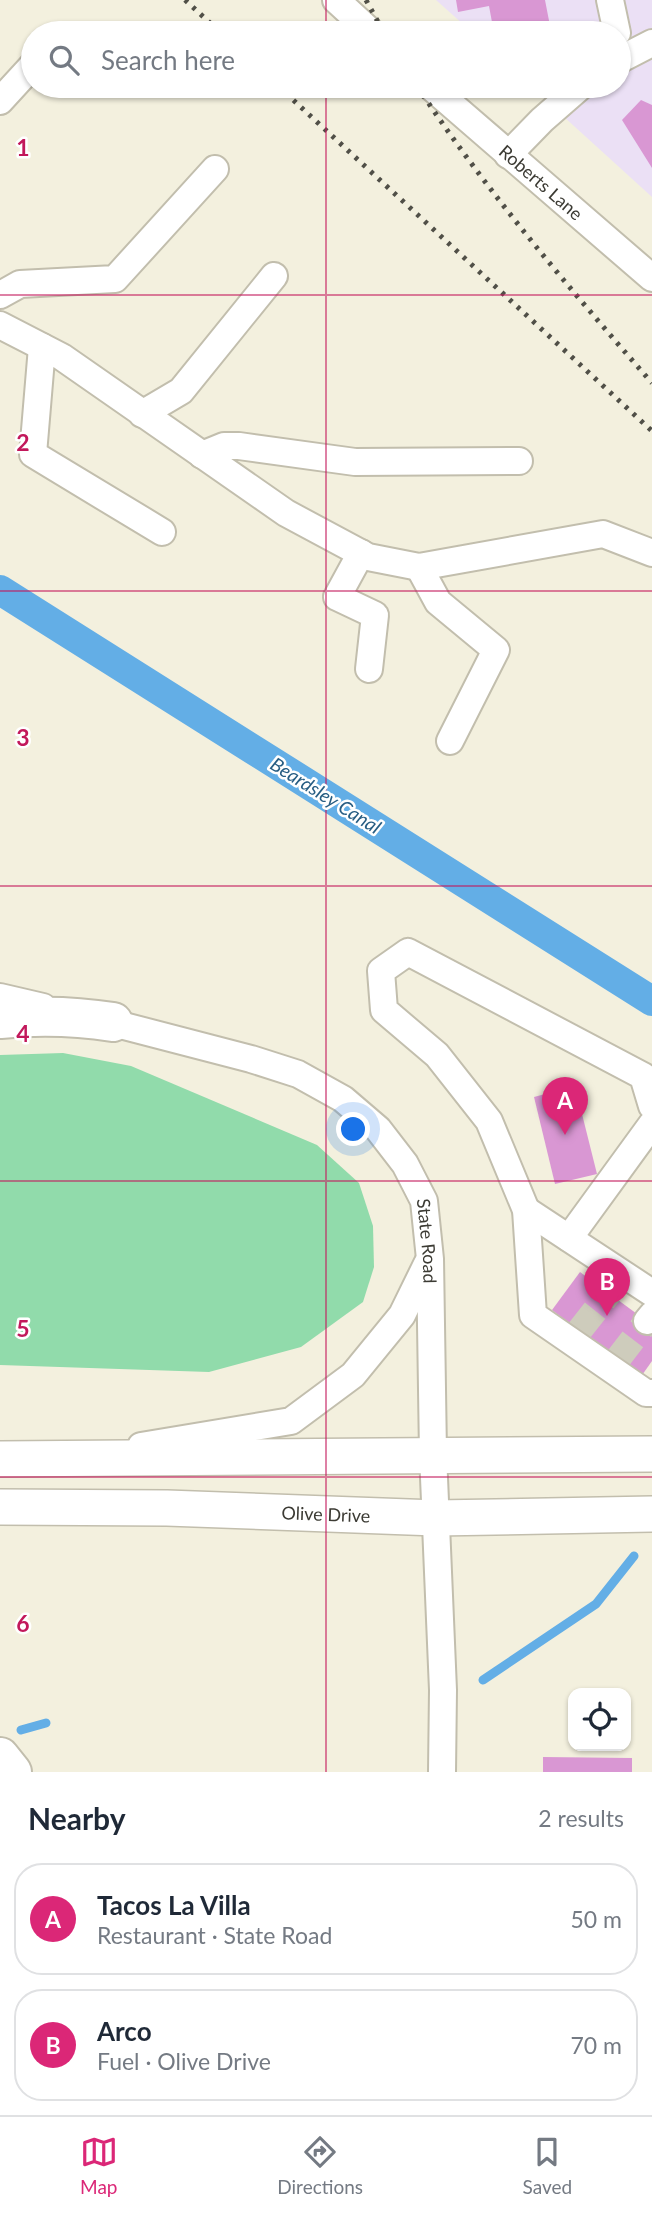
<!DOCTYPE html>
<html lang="en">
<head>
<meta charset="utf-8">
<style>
  :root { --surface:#fff; --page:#f2f2f3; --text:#1f2937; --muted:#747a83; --line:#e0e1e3; --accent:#db2777 }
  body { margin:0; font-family:Lato,sans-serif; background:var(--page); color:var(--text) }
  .controls { position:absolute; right:21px; bottom:21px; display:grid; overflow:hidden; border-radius:14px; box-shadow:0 2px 5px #0004 }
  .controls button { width:63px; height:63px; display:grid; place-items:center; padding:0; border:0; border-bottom:2px solid var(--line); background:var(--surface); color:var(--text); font:35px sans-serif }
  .you { position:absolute; left:354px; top:1130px; width:24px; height:24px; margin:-18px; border:5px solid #fff; border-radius:50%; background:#1a73e8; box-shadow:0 0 0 10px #1a73e833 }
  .badge { display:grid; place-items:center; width:46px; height:46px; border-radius:50%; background:var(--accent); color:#fff; font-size:23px; font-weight:700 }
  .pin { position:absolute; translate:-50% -58px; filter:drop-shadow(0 2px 4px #0008) }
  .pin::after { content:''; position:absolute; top:37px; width:24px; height:21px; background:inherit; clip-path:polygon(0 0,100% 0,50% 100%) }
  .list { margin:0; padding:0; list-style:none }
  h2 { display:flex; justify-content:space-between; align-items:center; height:91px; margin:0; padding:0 28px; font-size:30px }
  h2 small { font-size:23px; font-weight:400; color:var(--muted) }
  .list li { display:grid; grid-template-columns:46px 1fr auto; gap:21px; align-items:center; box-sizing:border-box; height:112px; margin:0 14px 14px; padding:0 14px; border:2px solid var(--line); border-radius:28px }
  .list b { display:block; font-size:26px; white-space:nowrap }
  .list p { margin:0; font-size:23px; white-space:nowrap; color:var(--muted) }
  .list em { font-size:23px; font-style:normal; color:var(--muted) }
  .icon { flex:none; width:38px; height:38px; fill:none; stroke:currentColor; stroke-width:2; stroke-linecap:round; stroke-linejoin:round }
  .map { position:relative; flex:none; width:652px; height:1772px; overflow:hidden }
  .search { position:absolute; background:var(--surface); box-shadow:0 2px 5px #0004; left:21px; right:21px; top:21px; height:77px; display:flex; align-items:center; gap:18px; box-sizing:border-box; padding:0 24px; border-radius:38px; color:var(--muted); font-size:26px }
  .sheet { height:343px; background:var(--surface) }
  nav { display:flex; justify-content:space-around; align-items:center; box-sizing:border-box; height:98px; border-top:2px solid var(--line); background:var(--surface); font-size:19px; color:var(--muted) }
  nav a { display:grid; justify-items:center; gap:4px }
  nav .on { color:var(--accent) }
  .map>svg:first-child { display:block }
</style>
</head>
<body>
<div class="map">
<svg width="652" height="1772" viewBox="0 0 652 1772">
  <rect width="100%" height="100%" fill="#f3f0de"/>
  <polygon fill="#ebe0f5" points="436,0 652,0 652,197 530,86 619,86 619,33 473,33"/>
  <polygon fill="#91dbab" points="63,1053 131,1066 317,1145 359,1183 373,1226 374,1267 363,1302 301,1347 209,1372 0,1365 0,1055"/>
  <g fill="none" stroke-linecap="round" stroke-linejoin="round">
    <g stroke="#63aee6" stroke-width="9">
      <polyline points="483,1680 596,1604 634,1556"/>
      <polyline points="21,1730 46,1723"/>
    </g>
    <polyline stroke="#63aee6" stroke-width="30" points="0,590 652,1001"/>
  </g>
  <g fill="#d997d3">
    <polygon points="456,0 545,0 551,31 539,33 494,33 489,6 458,12"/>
    <polygon points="641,100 652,105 652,168 622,120"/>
    <polygon points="575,1086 597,1174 555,1184 534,1097"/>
    <polygon points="580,1272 652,1325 652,1361 640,1378 552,1310"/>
    <polygon points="543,1757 632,1758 632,1772 543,1772"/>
  </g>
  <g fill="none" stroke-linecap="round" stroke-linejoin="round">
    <g stroke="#ceccbc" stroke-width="26" stroke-dasharray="26 13" stroke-linecap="butt">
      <polyline points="579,1331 609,1293"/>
      <polyline points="617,1360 647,1321"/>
    </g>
    <g stroke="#c2bead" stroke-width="30">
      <g id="minor">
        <polyline points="336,0 372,33"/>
        <polyline points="610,0 617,33"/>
        <polyline points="619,60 652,43"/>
        <path id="s1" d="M430 86 652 278"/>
        <polyline points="0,101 33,65"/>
        <polyline points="508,155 542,120 581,86"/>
        <polyline points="0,295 20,284 115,279 215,169"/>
        <polyline points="0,325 62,357 286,513 368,557 419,567 603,534 652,553"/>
        <polyline points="42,347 33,454 162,532"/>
        <polyline points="142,414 181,391 274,276"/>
        <polyline points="202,455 224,446 239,446 355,462 519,461"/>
        <polyline points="361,553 337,597 375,615 369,669"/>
        <polyline points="419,567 438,602 496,650 450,741"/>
        <polyline points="0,997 43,1007"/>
        <path id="s2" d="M97 1019 251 1059 298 1074 343 1099 378 1129 405 1164 424 1201 430 1259 433 1454 443 1690 442 1772"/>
        <polyline points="652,1106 643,1076 408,952 381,971 384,1010 437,1055 489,1121 526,1210 533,1315 646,1393 652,1393"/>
        <polyline points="526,1210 652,1293"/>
        <polyline points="569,1238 652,1124"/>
        <polyline points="647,1321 652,1315"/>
        <polyline points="141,1446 291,1421 353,1375 402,1315 427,1264"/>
      </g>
    </g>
    <g stroke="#c2bead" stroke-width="38">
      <g id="major">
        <polyline points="0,1459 652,1454"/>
        <path id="s3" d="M0 1507 167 1508 436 1518 652 1514"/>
      </g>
    </g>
    <g stroke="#c2bead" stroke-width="42">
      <g id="highway">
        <path d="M0 1019C39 1015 75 1016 113 1022"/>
        <polyline points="0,1757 12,1772"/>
      </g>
    </g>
    <use href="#minor" stroke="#fff" stroke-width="26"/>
    <use href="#major" stroke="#fff" stroke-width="35"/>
    <use href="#highway" stroke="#fff" stroke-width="38"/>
    <g stroke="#504f47" stroke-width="5" stroke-dasharray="3.5 7" stroke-linecap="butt">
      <polyline points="185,0 221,33"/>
      <polyline points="366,0 384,33"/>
      <polyline points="278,86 652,431"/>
      <path d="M417 86C487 192 569 288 652 383"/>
    </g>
  </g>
  <path fill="none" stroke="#c2185b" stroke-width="2" stroke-opacity="0.55" d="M326 0V33M326 86V1772M0 295H652M0 591H652M0 886H652M0 1181H652M0 1477H652"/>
  <g text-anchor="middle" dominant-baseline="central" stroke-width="5" stroke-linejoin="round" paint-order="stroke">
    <g font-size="18" fill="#3c3b34" stroke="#fff">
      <text stroke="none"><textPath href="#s1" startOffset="147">Roberts Lane</textPath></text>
      <text stroke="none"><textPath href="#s2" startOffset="432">State Road</textPath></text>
      <text stroke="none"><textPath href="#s3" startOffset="326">Olive Drive</textPath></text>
    </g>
    <g font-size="19" font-style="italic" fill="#275d83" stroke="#fff">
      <text transform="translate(326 795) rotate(32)">Beardsley Canal</text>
    </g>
  </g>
  <g font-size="23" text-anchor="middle" font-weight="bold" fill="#c2185b" stroke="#fff" stroke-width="5" stroke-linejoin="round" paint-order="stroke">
    <text x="23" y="156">1</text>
    <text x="23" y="451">2</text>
    <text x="23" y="746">3</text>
    <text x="23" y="1042">4</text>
    <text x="23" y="1337">5</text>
    <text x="23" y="1632">6</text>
  </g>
</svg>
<div class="controls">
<button><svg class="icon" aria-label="locate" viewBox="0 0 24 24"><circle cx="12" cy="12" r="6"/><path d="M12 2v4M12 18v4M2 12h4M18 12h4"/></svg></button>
</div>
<div class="you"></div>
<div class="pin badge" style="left:565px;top:1135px">A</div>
<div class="pin badge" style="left:607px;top:1316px">B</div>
<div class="search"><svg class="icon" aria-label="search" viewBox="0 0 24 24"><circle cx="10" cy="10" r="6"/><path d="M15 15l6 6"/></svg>Search here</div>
</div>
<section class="sheet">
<h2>Nearby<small>2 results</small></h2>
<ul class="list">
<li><span class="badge">A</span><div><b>Tacos La Villa</b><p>Restaurant · State Road</p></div><em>50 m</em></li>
<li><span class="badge">B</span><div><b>Arco</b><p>Fuel · Olive Drive</p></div><em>70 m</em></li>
</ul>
</section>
<nav>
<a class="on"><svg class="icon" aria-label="map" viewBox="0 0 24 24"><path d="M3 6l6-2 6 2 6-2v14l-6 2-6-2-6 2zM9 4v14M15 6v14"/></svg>Map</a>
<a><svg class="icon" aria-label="directions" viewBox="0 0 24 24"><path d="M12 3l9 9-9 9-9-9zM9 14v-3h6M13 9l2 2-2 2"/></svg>Directions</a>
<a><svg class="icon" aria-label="saved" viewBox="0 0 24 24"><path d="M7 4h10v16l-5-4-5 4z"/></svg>Saved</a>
</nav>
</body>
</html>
